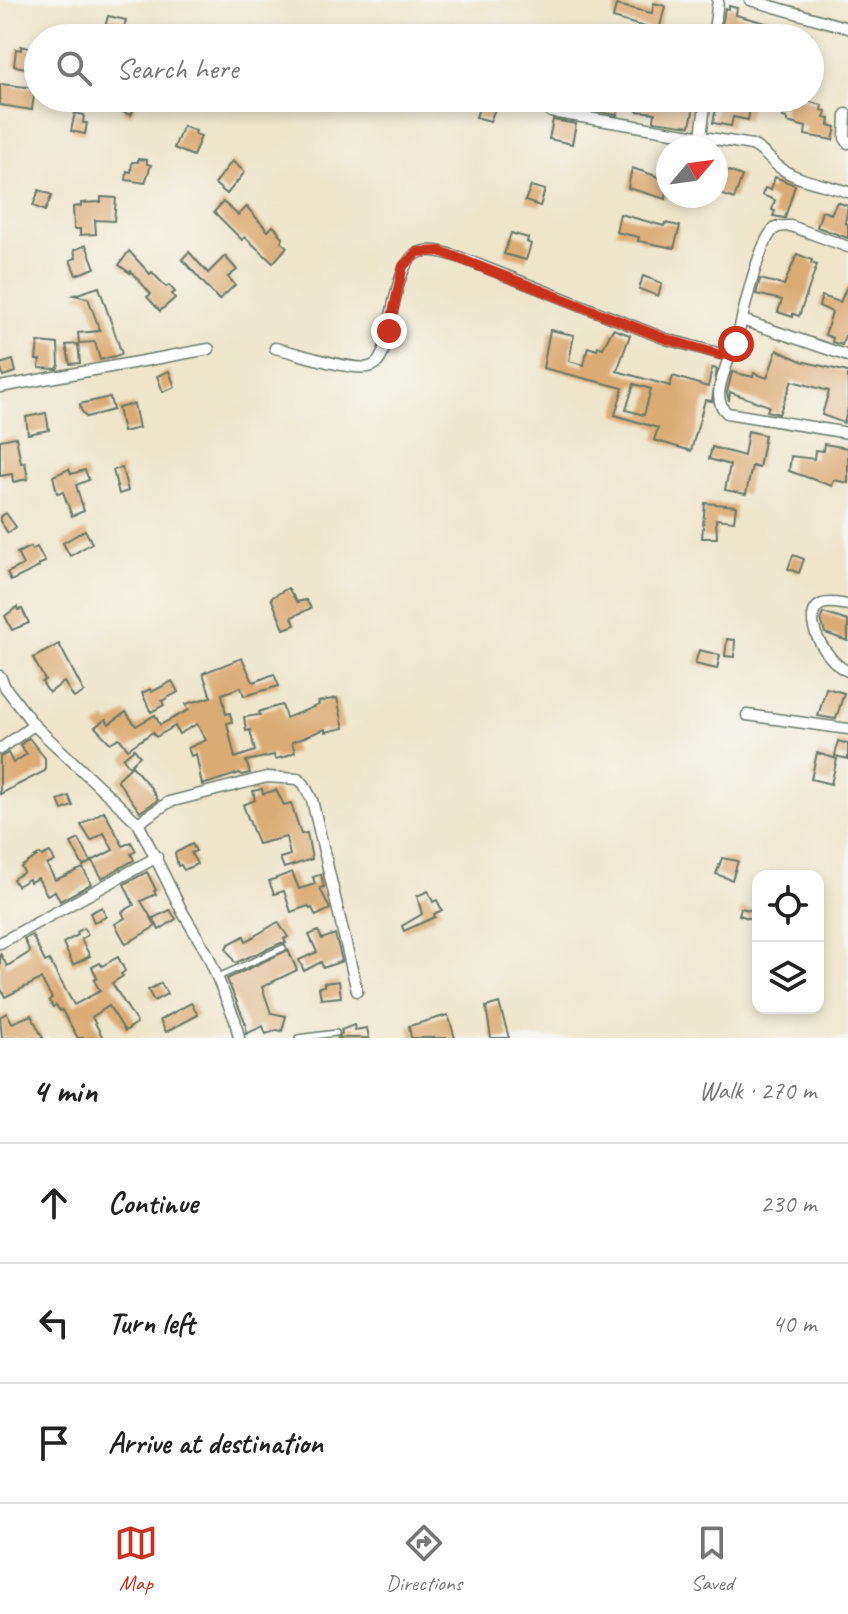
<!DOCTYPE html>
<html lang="en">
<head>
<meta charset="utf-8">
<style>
  :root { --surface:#fff; --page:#f6f6f6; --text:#222; --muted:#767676; --line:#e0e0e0; --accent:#c8321e }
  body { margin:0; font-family:Caveat,sans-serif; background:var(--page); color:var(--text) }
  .controls { position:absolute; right:24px; bottom:24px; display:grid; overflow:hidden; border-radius:16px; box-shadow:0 4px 12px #0003 }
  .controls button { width:72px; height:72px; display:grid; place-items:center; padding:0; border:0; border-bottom:2px solid var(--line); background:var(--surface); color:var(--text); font:40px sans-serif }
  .compass { position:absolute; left:656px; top:136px; width:72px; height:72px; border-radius:50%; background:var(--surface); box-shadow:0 4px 12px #0003; rotate:61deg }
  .stop { position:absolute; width:24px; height:24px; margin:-18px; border:6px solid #c8321e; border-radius:50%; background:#fff }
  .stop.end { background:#c8321e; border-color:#fff; box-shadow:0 2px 8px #0008 }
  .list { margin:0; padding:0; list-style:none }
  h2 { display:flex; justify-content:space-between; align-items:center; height:104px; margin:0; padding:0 32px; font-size:34px }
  h2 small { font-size:26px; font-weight:400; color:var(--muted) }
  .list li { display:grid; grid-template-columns:52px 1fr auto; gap:24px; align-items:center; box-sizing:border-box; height:120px; padding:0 32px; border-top:2px solid var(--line) }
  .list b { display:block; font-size:30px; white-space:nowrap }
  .list em { font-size:26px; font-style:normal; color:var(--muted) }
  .icon { flex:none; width:44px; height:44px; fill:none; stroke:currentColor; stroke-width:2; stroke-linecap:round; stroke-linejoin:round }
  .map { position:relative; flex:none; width:848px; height:1038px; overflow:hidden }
  .search { position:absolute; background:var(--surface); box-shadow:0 4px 12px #0003; left:24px; right:24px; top:24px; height:88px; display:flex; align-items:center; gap:20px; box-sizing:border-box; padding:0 28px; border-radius:44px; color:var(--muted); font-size:30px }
  .sheet { height:464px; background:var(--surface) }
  nav { display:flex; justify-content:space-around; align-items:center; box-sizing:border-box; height:112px; border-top:2px solid var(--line); background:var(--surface); font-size:22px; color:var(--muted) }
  nav a { display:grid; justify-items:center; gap:4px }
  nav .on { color:var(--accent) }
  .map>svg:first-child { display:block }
</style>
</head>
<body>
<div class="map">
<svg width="848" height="1038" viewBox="0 0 848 1038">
  <rect width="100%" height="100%" fill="#f6f6f2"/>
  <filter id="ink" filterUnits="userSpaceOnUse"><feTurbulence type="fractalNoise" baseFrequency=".0125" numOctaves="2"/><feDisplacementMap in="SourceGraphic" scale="16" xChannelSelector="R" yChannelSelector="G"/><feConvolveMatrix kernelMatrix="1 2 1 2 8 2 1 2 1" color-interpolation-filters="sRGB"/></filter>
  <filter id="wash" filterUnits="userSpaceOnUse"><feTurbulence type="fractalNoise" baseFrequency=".006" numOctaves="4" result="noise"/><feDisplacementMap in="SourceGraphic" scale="32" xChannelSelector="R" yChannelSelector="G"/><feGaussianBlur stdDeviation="1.8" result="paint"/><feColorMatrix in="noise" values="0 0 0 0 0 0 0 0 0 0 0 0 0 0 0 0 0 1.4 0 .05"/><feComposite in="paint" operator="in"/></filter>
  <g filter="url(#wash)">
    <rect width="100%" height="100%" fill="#eee5ca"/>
    <g id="blocks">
      <g fill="#dbab74" fill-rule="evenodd">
        <polygon points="654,3 665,6 659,31 613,18 616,5 652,13"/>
        <polygon points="729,6 737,8 736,15 811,35 810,38 767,38 722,27 725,8 729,9"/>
        <polygon points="108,16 126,20 122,35 104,31"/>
        <polygon points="21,46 36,50 33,69 14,66 16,49 21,50"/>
        <polygon points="0,84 35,88 32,110 0,105"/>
        <polygon points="128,98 139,98 131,115 122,112"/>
        <polygon points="488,98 496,98 495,102 498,102 490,121 476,117 480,105 486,107"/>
        <polygon points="639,98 694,107 690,126 654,121 655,113 637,111"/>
        <polygon points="718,98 743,100 752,98 748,120 733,117 731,126 713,123"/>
        <polygon points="795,98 822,105 821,110 826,111 824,118 830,119 829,125 836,127 833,140 805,135 806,127 787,122 787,118 783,117 787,99 794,101"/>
        <polygon points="597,104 619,108 617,115 595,111"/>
        <polygon points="75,113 84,115 83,123 87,123 85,134 71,131"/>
        <polygon points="553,120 576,124 572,144 549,139"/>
        <polygon points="183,126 196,131 195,134 201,136 193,156 174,148"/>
        <polygon points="138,159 147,160 147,164 151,165 145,183 126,180 127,171 131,172 132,162 138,162"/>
        <polygon points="232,161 245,172 227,194 215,184"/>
        <polygon points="716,166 742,176 734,199 716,192"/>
        <polygon points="632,168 668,180 666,199 628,188"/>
        <polygon points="775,177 795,185 785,218 773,216 775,211 772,210 775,200 762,195 765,188 771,190"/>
        <polygon points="531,186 545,190 540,206 525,201"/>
        <polygon points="39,190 52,195 45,211 33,206"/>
        <polygon points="101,197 116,198 114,221 95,220 96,234 80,235 80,229 74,229 73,207 81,206 81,203 101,202"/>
        <polygon points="223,202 238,215 247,207 268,231 273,226 279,232 278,233 283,238 281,242 287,247 273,263 245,237 242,240 214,212"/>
        <polygon points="837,202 848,206 845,223 848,224 848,238 817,227 822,211 831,214"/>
        <polygon points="620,214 664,226 665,223 680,226 674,248 638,241 639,237 616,232"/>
        <polygon points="511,233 528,238 527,242 531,244 526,260 504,254"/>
        <polygon points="86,245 95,268 76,275 70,260 76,258 74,250"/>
        <polygon points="129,251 150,274 152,272 166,287 169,285 175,292 172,294 175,298 160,311 147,297 151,294 131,271 130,273 119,265"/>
        <polygon points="189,252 208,273 225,256 237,270 228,277 235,285 219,300 182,259"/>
        <polygon points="797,254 812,260 811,263 817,265 799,316 793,314 793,317 778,312 782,300 756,294 760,279 784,285"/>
        <polygon points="643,276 662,283 658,296 639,289"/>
        <polygon points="848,284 848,337 845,336 842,345 832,342 833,338 825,335 832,312 819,306 822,296 840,302"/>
        <polygon points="99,287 122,354 100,360 95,342 79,343 78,333 100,331 88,298 74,295"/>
        <path d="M613 329 630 335 617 371 670 386 673 376 708 387 712 368 717 369 712 401 705 400 691 451 654 440 658 428 615 415 623 388 543 368 550 330 574 335 569 361 584 365 588 347 597 350 598 346 603 348ZM634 384 651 389 644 415 626 410Z"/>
        <polygon points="38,342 58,344 59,365 57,369 39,368 40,360 36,360"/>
        <polygon points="78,344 80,363 70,364 66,345"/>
        <polygon points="777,350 801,361 848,372 848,408 844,423 822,415 829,391 792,381 779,414 767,411 769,406 730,392 729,401 727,393 732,372 753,377 754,373 767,378"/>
        <polygon points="13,360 16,372 3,376 0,364"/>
        <polygon points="169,371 175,387 163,392 157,376"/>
        <polygon points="110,397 113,410 86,417 81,410 80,404"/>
        <polygon points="134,404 139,428 123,432 118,408"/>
        <polygon points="46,413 49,430 28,434 26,417"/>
        <polygon points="748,431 765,435 759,468 752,466 746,494 725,490 730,465 709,459 712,447 744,456"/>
        <polygon points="16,437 21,463 25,462 28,479 13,482 12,474 0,476 0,440"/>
        <polygon points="824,444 848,448 848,483 834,480 832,486 789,471 791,456 814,459 815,450 823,451"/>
        <polygon points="122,468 128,491 119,494 113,470"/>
        <polygon points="69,469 71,474 85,470 89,480 76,485 84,511 72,516 63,492 57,493 53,476"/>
        <polygon points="705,503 736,506 734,521 716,519 717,538 702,538"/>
        <polygon points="6,513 16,527 8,533 0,521 0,517"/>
        <polygon points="85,530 92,543 70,556 63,543"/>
        <polygon points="30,547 32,550 37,547 45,562 38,565 39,567 11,581 7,573 23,565 17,553"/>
        <polygon points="793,555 804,559 799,573 788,569"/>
        <polygon points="288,588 297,602 306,600 311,608 292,617 295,625 284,629 271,598"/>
        <polygon points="17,607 18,610 22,609 29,623 12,630 5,616"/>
        <polygon points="823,613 848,621 848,641 825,633 821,619"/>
        <polygon points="727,639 735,640 734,657 725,656"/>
        <polygon points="59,644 84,692 74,698 64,682 49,693 42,682 45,680 33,658"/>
        <polygon points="699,650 720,655 717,669 695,664"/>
        <polygon points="242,658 252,680 254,682 274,674 279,686 244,696 241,687 222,694 226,714 230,713 232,722 227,723 235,758 255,751 250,730 246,731 244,717 260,715 259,712 264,710 282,705 286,718 319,705 318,702 337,698 344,728 325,732 325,729 292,742 295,752 284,757 275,759 274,755 246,761 250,773 241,775 240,773 202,785 196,754 191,756 188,748 206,740 197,724 179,734 175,726 156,737 153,732 128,749 119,738 110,743 95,727 106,719 109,724 126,712 136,726 155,715 160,725 189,710 186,704 211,697 203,673"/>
        <polygon points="172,681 178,692 162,701 164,705 151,712 142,693 150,689 152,692"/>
        <polygon points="826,688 844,693 836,719 818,716"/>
        <polygon points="29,738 45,758 45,771 0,794 0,757 8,753 13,763 27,754 20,745"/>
        <polygon points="838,741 848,744 848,759 835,756"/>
        <polygon points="134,749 140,756 129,766 123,758"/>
        <polygon points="817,753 837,759 831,784 811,779"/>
        <polygon points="132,766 151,788 158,800 140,812 117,780"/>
        <polygon points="262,789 263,794 276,790 284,805 291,803 301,834 307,833 312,859 284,868 280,858 290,855 286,837 258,844 243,805 255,800 253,791"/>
        <polygon points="69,796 73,806 62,810 58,800"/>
        <polygon points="104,811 123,846 131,842 136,851 131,854 134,860 102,878 92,861 113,850 104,833 91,841 81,825"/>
        <polygon points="79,839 91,862 83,866 71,843"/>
        <polygon points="192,844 196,851 191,853 197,864 184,870 181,865 178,866 175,853"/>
        <polygon points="50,852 55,861 47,865 55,880 83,868 91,884 60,901 55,891 47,895 38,878 30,882 29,879 17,886 13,879 24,872 21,867 40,854 42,856"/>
        <polygon points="722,858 738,861 732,880 716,874"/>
        <polygon points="147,872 156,890 154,891 156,894 141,901 156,926 126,944 115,924 125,918 122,912 134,905 124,884"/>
        <polygon points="292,872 299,889 315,884 313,877 321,874 324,887 320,888 330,909 316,916 312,908 310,909 308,906 291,912 284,891 274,894 269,881"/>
        <polygon points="428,891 433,902 437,900 442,910 434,914 435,917 404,931 402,926 422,914 417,896"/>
        <polygon points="102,907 106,917 94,922 90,913"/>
        <polygon points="741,908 758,912 755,920 739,915"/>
        <polygon points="170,910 176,919 159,930 153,918"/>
        <polygon points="278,922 288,937 284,939 286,943 281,943 235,963 226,948 229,944 244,936 246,941"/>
        <polygon points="84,928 88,935 81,939 90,956 73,965 63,943 78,935 77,932"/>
        <polygon points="318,931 322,939 335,934 342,961 323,968 321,962 304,971 299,960 317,952 309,935"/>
        <polygon points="32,935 45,962 49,960 74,1005 100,991 94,980 97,978 92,967 100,963 102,966 118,957 125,971 121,974 123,976 112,983 137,1023 125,1031 109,1006 92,1017 103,1038 78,1038 62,1010 60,1011 56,1005 53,1007 49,1000 52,998 41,979 5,997 0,987 0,953 7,966 30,952 24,939"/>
        <polygon points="288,950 297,970 262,987 271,1013 286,1016 282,1031 277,1030 266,1034 263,1026 246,1034 246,1024 227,979"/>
        <polygon points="339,981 341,997 321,999 319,987 324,986 324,983"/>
        <polygon points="161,983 167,994 154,1001 148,990"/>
        <polygon points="191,1003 198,1015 166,1032 160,1020"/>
        <polygon points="499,1003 509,1038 491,1038 486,1007"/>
        <polygon points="7,1013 12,1023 31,1015 43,1038 2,1038 0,1017"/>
        <polygon points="448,1015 455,1038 411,1038 409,1026"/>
        <polygon points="354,1025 355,1030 367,1028 369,1038 338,1038 342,1033 341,1030"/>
      </g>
    </g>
  </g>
  <g filter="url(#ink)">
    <use href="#blocks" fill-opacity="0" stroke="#677868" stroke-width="2"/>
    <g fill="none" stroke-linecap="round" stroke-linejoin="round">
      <g stroke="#677868" stroke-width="8">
        <g id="lane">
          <polyline points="218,977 283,948"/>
          <polyline points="298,1038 336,1033"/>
        </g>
      </g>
      <g stroke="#677868" stroke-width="13">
        <g id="street">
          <polyline points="750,0 848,28"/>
          <polyline points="713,38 718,0"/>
          <path d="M551 112 752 145C765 151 770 161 782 169 799 181 827 185 848 192"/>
          <polyline points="846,114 845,138 848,143"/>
          <polyline points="701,136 706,98"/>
          <polyline points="742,320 848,356"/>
          <path d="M275 348C295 352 360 375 374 365 380 362 382 355 384 349 390 328 397 263 416 254 429 247 445 253 459 257L666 339 725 355 733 351 736 344C742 319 757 247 773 230 778 225 785 226 791 226L848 247"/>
          <path d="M730 354C725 373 710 398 727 413L848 433"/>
          <polyline points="0,387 209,349"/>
          <path d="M848 605C840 604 830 601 822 604 797 615 829 665 848 671"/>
          <polyline points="0,676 5,687 34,725 138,823 183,913 207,953 235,1020 239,1038"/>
          <polyline points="747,715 848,729"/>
          <polyline points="0,749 34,725"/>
          <polyline points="138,823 169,802 267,777 298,779 304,784 312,800 357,991"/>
          <polyline points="0,943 157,857"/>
        </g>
      </g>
      <use href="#lane" stroke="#fff" stroke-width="5"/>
      <use href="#street" stroke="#fff" stroke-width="10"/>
    </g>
  </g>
  <g fill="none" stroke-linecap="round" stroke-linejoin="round" filter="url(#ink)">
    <polyline stroke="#c8321e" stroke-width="10" points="389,331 403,266 418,252 440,251 666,339 721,355 730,354 736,344"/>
  </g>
</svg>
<div class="controls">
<button><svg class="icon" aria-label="locate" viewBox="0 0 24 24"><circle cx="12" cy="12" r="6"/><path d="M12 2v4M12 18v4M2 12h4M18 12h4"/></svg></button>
<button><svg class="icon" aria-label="layers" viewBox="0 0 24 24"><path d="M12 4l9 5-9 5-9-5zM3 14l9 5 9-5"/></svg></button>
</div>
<svg class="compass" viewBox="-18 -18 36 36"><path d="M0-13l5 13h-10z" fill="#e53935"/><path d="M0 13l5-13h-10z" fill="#767676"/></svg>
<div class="stop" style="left:736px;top:344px"></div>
<div class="stop end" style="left:389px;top:331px"></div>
<div class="search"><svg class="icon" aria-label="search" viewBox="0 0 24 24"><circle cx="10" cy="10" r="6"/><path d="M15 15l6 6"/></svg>Search here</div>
</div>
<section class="sheet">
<h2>4 min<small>Walk · 270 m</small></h2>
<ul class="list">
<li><svg class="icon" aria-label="ahead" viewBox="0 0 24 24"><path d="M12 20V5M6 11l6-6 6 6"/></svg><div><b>Continue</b></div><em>230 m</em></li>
<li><svg class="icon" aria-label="left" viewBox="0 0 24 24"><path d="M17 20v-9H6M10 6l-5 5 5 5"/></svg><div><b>Turn left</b></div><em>40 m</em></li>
<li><svg class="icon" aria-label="arrive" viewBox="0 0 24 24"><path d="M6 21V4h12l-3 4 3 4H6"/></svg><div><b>Arrive at destination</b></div></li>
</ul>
</section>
<nav>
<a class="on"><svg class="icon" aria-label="map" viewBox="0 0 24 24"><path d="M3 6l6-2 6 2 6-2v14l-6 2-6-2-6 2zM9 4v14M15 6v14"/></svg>Map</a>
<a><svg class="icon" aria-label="directions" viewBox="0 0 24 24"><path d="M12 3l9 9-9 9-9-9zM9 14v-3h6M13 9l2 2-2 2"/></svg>Directions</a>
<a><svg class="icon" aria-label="saved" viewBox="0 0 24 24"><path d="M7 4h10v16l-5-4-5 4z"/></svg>Saved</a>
</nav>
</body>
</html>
